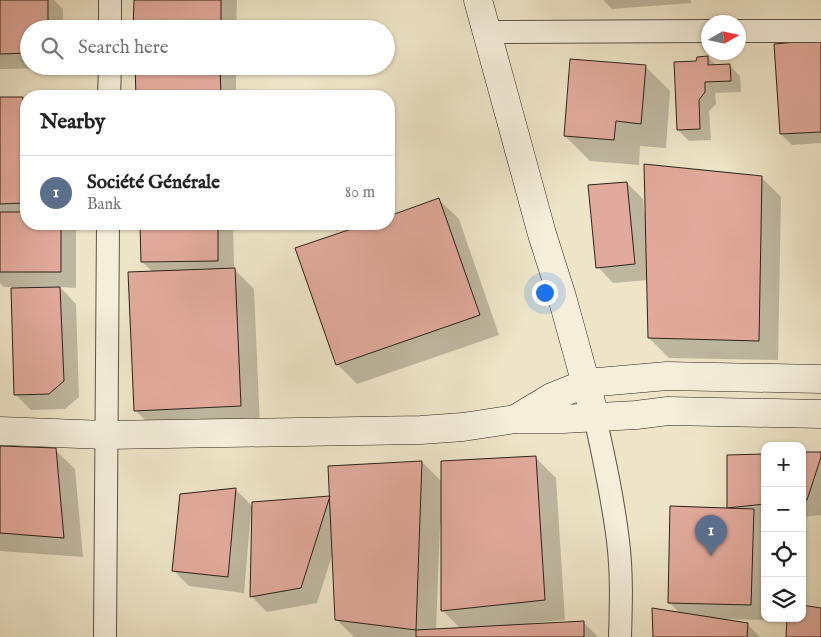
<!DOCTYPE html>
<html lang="en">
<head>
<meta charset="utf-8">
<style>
  :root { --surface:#fff; --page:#f2f2f2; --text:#222; --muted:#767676; --line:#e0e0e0; --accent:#8f2418 }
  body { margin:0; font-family:"IM FELL English",serif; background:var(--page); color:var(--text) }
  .controls { position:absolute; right:15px; bottom:15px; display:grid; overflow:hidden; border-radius:10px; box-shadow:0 1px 4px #0004 }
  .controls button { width:45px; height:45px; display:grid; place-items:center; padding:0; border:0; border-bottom:1px solid var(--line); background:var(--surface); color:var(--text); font:25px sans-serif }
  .compass { position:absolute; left:701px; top:15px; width:45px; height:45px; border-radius:50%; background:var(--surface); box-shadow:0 1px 4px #0004; rotate:81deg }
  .you { position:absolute; left:544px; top:292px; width:18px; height:18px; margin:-12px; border:4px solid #fff; border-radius:50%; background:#1a73e8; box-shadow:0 0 0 8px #1a73e833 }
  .badge { display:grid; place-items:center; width:32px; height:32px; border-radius:50%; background:var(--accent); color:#fff; font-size:16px; font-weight:700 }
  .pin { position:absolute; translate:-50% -41px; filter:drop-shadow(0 1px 2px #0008) }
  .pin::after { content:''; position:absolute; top:26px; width:18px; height:15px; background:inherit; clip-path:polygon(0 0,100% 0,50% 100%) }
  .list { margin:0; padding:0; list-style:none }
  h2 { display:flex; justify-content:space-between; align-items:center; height:65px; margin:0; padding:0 20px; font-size:21px }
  h2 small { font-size:16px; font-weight:400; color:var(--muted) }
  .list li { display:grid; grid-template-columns:32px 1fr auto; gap:15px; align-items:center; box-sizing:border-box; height:75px; padding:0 20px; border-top:1px solid var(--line) }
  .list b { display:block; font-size:19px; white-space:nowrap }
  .list p { margin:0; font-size:16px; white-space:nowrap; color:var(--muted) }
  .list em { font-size:16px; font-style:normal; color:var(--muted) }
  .icon { flex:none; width:28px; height:28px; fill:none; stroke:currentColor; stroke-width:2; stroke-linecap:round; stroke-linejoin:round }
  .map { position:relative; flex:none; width:821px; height:637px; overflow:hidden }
  .search { position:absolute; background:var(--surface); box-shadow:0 1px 4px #0004; left:20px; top:20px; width:375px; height:55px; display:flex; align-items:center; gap:12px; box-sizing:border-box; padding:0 18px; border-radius:28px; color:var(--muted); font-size:19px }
  .panel { position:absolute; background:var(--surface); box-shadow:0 1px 4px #0004; left:20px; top:90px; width:375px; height:140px; border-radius:20px }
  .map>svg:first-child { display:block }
</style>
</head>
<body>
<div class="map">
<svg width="821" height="637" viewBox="0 0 821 637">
  <rect width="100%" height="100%" fill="#eee5c8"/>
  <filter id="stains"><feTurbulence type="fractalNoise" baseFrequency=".004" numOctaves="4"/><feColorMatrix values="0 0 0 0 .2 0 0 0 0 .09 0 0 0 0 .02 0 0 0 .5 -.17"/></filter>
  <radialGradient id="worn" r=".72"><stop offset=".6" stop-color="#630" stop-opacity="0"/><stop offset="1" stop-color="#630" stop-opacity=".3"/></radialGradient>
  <g fill="#0003" fill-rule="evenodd">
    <polygon points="0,0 54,0 63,9 63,29 29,29 29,66 64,66 64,68 0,69"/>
    <polygon points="135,0 237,0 236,29 135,29"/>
    <polygon points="603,0 691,0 691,3 612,9"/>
    <polygon points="821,42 821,143 792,145 781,134"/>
    <polygon points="708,57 717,66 729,65 740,76 741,92 715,93 716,104 709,111 711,140 689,141 678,130 698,62"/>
    <polygon points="136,66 236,66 236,96 137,96"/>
    <polygon points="645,66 670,91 666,148 640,146 639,165 590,161 565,136"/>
    <polygon points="0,98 22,98 26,102 26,224 71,224 76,229 76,288 60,287 76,304 79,397 65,409 31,410 15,394 18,287 4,287 0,283"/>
    <polygon points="761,177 781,197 778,360 669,358 649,338 648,280 613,283 598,267 627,183 643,199 644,213"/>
    <polygon points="439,200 459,219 499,335 357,384 337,364 297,249 370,224 389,224 389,217"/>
    <polygon points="142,224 233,224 234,269 254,289 260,426 155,430 136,411 153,272 142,262"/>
    <polygon points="0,447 55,450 75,469 83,557 0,551"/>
    <polygon points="821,453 821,515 802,517 802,454"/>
    <polygon points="765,455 765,618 767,618 766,620 727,619 727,621 747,624 760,637 654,637 681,614 669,602 728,510 728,456"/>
    <path d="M536 458 556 478 565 620 532 623V625L584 623 598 637H354L336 619 333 552 317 603 267 612 251 596 253 512H251L244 593 189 586 173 570 236 490 253 507 331 497 330 467 422 462 442 482ZM440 524 442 525V610L461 629 436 630Z"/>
  </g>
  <g fill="#e2aa9c" stroke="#2a2219">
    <polygon points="0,0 48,0 48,29 29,29 29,53 0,54"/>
    <polygon points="134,0 221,0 221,29 133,29"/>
    <polygon points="821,40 821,132 780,134 774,44"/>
    <polygon points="708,56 708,65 730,64 731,81 705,82 705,92 699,100 700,129 677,130 674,62 696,61 697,57"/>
    <polygon points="570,59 646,65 641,124 616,121 614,140 564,136"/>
    <polygon points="135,66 220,66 221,96 136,96"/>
    <polygon points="0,97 23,97 24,203 0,204"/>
    <polygon points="644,164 762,176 759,341 648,338"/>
    <polygon points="627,182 635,264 596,268 588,185"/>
    <polygon points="439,198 480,315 336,365 295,248 366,224 389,224 389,216"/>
    <polygon points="0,212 26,212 26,224 61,224 61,272 0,272"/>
    <polygon points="140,224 218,224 218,261 141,262"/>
    <polygon points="235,268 241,406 134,411 128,272"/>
    <polygon points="60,287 64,381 49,394 14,395 11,288"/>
    <polygon points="0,446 56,448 64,538 0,533"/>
    <polygon points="802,452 821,452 821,457 807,500 802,500"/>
    <polygon points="765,454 765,504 727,508 727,455"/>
    <polygon points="536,456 545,600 441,611 441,461"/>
    <polygon points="422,461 416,630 335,620 328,466"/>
    <polygon points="236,488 228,577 172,571 180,494"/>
    <polygon points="330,496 301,588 250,597 252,502"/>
    <polygon points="670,506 754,509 751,605 668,603"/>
    <polygon points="802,605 821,608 821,637 786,637 787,618 802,618"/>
    <polygon points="652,608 748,623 747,637 653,637"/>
    <polygon points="584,621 584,637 416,637 416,630"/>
  </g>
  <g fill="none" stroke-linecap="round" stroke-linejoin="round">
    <g stroke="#5b5345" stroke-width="24">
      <g id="street">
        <polyline points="110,29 110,0"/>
        <polyline points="738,31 821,31"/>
        <polyline points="486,32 708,31"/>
        <polyline points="109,96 110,66"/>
        <path d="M595 417C604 458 613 499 618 541 622 573 621 605 620 637"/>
        <polyline points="105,637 108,224"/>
      </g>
    </g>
    <g stroke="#2a2219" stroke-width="29">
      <g id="secondary">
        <polyline points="478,0 542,234 562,297 595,417"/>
        <polyline points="517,418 552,397 587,383 667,376 821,379"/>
        <polyline points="0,431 106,435 421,430 463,427 516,419 563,419 636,415 668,411 821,414"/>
      </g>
    </g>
    <use href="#street" stroke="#f4eedb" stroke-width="22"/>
    <use href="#secondary" stroke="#f4eedb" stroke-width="28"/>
  </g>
  <rect width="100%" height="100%" filter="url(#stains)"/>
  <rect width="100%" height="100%" fill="url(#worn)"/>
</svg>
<div class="controls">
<button>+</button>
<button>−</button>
<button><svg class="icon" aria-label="locate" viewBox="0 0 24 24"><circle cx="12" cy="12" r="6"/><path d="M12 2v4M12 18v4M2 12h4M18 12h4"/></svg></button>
<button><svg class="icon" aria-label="layers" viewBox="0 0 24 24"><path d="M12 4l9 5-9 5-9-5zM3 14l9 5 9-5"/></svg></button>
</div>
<svg class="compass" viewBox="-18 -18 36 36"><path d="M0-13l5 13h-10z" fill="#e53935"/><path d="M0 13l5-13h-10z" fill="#767676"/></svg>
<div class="you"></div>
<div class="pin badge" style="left:711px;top:556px;background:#5c6f8a">1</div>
<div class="search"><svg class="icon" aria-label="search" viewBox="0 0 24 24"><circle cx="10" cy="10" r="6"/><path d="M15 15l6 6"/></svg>Search here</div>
<section class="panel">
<h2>Nearby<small></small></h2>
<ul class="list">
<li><span class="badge" style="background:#5c6f8a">1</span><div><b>Société Générale</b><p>Bank</p></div><em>80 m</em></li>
</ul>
</section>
</div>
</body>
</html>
